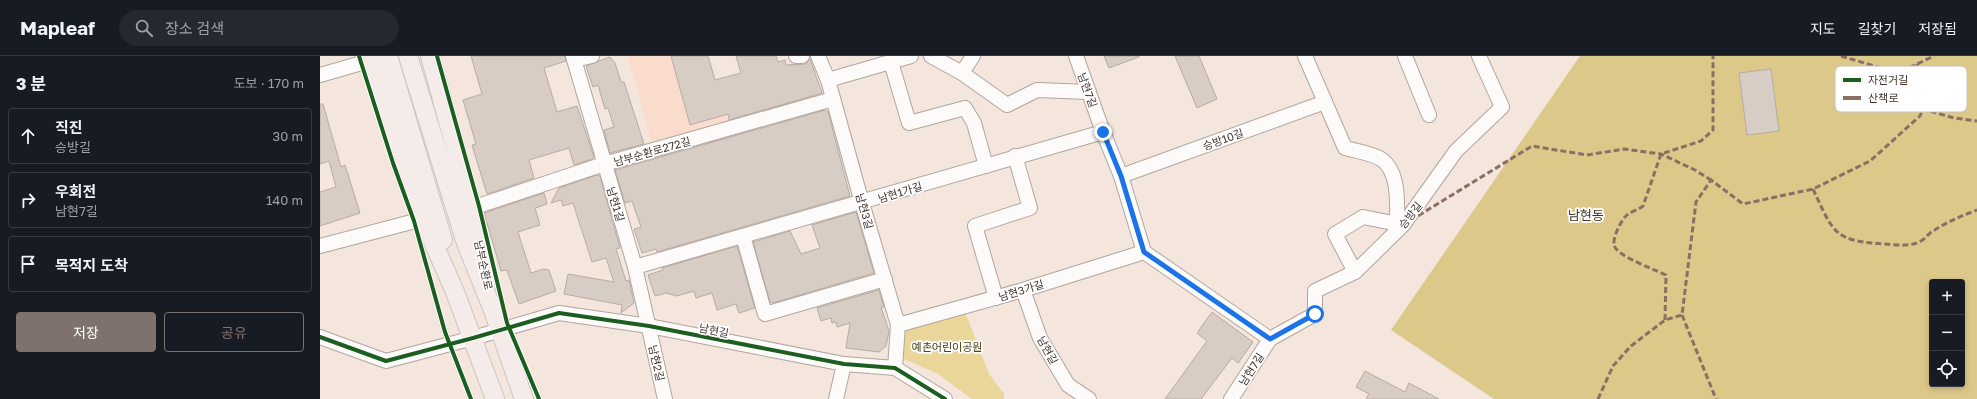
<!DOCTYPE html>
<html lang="ko">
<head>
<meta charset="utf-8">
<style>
  :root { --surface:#171b24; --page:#242831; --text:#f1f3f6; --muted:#9ea1a6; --line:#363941; --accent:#7f716b }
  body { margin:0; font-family:"Golos Text","Noto Sans KR",sans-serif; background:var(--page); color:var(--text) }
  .controls { position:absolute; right:12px; bottom:12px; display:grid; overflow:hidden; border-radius:4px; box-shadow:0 2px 6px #0003 }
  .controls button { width:36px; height:36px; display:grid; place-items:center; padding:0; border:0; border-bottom:1px solid var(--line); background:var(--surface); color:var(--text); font:20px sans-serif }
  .stop { position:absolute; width:12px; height:12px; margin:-9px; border:3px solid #1a73e8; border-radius:50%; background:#fff }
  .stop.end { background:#1a73e8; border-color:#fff; box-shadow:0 1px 4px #0008 }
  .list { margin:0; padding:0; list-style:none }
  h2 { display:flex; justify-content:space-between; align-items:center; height:52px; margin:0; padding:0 16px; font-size:17px }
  h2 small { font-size:13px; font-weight:400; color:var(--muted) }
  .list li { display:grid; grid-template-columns:26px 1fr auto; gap:12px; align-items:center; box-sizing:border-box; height:56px; margin:0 8px 8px; padding:0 8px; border:1px solid var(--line); border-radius:4px }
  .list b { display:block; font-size:15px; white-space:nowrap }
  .list p { margin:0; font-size:13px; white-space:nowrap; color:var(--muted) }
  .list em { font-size:13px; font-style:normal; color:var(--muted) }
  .actions { display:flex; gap:8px; padding:12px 16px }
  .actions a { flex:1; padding:9px 0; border:1px solid var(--accent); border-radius:4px; text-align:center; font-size:14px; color:var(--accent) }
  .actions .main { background:var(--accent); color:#fff }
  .icon { flex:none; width:22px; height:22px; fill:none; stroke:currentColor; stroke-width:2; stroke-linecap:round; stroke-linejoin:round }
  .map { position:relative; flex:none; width:1657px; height:343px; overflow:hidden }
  header { display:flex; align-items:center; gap:24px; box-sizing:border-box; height:56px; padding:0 20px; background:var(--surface); border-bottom:1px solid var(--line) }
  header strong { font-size:19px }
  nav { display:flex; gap:22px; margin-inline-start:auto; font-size:14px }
  .search { width:280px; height:36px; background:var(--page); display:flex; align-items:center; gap:10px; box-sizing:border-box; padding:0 14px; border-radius:22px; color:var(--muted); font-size:15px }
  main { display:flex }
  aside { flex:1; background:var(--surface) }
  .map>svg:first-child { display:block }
</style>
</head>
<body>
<header>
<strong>Mapleaf</strong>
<div class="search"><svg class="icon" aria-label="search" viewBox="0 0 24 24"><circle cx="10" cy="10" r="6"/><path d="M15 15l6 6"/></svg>장소 검색</div>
<nav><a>지도</a><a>길찾기</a><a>저장됨</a></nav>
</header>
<main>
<aside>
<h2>3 분<small>도보 · 170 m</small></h2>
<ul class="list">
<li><svg class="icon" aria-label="ahead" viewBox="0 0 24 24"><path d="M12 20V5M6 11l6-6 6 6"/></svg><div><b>직진</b><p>승방길</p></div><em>30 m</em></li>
<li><svg class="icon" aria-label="right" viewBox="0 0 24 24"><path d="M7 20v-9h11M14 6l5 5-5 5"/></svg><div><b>우회전</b><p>남현7길</p></div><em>140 m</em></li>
<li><svg class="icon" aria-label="arrive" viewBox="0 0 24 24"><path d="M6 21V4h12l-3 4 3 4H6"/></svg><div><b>목적지 도착</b></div></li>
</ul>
<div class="actions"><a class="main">저장</a><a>공유</a></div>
</aside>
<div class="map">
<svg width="1657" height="343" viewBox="0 0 1657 343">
  <rect width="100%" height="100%" fill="#f4e5dd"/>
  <polygon fill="#f9dccc" points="308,0 389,0 409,71 333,92"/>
  <polygon fill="#ead699" points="645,256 669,318 684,338 684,343 652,343 618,318 582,302 583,272"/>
  <path fill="#dcc889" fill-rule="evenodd" d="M1260 0H1657V343H1174L1071 274ZM1612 226H1642V328H1612Z"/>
  <g fill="#d8cdc4" stroke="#b7aca4">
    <polygon points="151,0 245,0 246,5 224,12 237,56 257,50 274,101 272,103 254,109 249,92 209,104 214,122 167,138 152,89 156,88 143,44 162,38"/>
    <polygon points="351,0 388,0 395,24 421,17 416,0 456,0 458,6 465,4 466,9 486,8 490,3 502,37 409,64 408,58 370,69"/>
    <polygon points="784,0 819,0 819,1 789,12"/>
    <polygon points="855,0 879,0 897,43 877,52"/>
    <polygon points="290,1 295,7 301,26 304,26 324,88 290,97 284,74 294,71 288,52 285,53 278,29 273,31 266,10"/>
    <polygon points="1451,13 1459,75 1427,79 1419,17"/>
    <polygon points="0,48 3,48 21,111 25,109 40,157 0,170 0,136 16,131 9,105 0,108"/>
    <polygon points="505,54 508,56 530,140 337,196 336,193 322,197 314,173 321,171 312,145 305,147 295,114"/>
    <polygon points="277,119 280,120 300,192 296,193 306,225 309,224 314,247 301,257 302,249 244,238 248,218 294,226 286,202 272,206 253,147 243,150 241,144 231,147 239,132"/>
    <polygon points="224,137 227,148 215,152 220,169 198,176 211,217 223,213 229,214 236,235 199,248 187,214 181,215 164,157"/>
    <polygon points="536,156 554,217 453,247 450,246 433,186 470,175 481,198 500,192 492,169"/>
    <polygon points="417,190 435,252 419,257 416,248 397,254 392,237 376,242 374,235 357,240 346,237 335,240 328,219 343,214 342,212"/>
    <polygon points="559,234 564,251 561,251 569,275 566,290 559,296 526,292 530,267 517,271 516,266 512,267 511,262 501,265 497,252"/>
    <polygon points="892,256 933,286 918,307 912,302 881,343 845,343 887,285 877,277"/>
    <polygon points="1045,315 1085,336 1089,327 1119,343 1046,343 1049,338 1036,331"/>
  </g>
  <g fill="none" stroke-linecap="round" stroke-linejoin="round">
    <g stroke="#b1a59e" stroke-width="16">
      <g id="minor">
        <polyline points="253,0 315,211 345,343"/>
        <polyline points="476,0 482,0"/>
        <polyline points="498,0 508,24 542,147 578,269 575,312"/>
        <polyline points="611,0 642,17 687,49 717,34 769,36"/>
        <polyline points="756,0 783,76 801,120 824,196 950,283 911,343"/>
        <polyline points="1085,0 1109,59"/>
        <polyline points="254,4 272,0"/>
        <polyline points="571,6 589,67 645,52 654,67 666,110"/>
        <polyline points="642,17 653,0"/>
        <polyline points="0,19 52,4"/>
        <polyline points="508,24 591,0"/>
        <path d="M1005 46 1025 92C1036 95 1051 97 1061 103 1080 116 1077 148 1077 167"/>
        <polyline points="801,120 1005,46 985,0"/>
        <polyline points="152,152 284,108 513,43"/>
        <polyline points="423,180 445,258 565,223"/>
        <polyline points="0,190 103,163"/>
        <polyline points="315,211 783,76"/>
        <polyline points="1035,216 1015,178 1043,161 1083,169"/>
        <polyline points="703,234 720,282 748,329 769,343"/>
        <polyline points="676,242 655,170 710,152 695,100"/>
        <polyline points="578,269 703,234 824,196"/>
        <polyline points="0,281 66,305 153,282 239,257 329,270 524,308 575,312 625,343"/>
        <polyline points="950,283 995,258 995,235 1035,216 1083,169 1136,95 1182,51 1159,0"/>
        <polyline points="516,343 524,308"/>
      </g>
    </g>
    <g stroke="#cdc5c1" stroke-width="20">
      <g id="major">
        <polyline points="51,0 103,163 135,236 175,343"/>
        <polyline points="68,0 123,184"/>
        <polyline points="88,0 146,187 174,257 204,343"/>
        <polyline points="110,0 152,152 164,211"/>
      </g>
    </g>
    <use href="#minor" stroke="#fdfbfa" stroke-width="14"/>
    <use href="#major" stroke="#f5ebe9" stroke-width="18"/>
    <g stroke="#8d6e63" stroke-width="3" stroke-dasharray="6 3" stroke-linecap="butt">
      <polyline points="1521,0 1578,17 1614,0"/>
      <polyline points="1597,8 1597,24 1603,53"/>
      <path d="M1493 133C1514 178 1514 185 1565 188 1577 189 1590 191 1601 185 1606 182 1609 177 1613 175 1627 166 1641 160 1657 154"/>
      <polyline points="1083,169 1212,90 1267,99 1304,93 1341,98 1375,114 1391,124"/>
      <polyline points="1362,259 1396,343"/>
      <path d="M1345 264 1346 219C1336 214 1296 200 1294 189 1293 181 1300 167 1305 161 1309 156 1318 154 1323 150L1341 98 1381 85 1393 74V0"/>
      <polyline points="1278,343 1293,310 1311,290 1345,264 1362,259 1376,146 1391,124 1423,148 1493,133 1550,105 1600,60 1603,53 1634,62 1657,65"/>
    </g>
    <g stroke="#fff" stroke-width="6">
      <g id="cycleway">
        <polyline points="39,0 73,107 94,165 125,276 151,343"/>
        <polyline points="117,0 159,150 187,267 219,343"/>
        <polyline points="0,281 66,305 153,282 239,257 329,270 524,308 575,312 625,343"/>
      </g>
    </g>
    <use href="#cycleway" stroke="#1b5e20" stroke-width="4"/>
  </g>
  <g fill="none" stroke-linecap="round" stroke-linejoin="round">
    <polyline stroke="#1a73e8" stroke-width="5" points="783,76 801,120 824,196 950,283 995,258"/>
  </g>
  <g text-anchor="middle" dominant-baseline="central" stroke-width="3.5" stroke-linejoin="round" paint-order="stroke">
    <g font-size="11" fill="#40332d" stroke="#fff">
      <text transform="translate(768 34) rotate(70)">남현7길</text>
      <text transform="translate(903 83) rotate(-20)">승방10길</text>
      <text transform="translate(332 95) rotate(-16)">남부순환로272길</text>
      <text transform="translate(580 136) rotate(-17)">남현1가길</text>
      <text transform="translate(296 148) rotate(73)">남현1길</text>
      <text transform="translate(545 155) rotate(74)">남현3길</text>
      <text transform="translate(1090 159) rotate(-52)">승방길</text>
      <text transform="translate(164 209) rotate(78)">남부순환로</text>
      <text transform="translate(701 234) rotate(-17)">남현3가길</text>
      <text transform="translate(394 274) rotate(11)">남현길</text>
      <text transform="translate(728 294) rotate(61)">남현길</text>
      <text transform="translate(337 307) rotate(77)">남현2길</text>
      <text transform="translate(931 313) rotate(-57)">남현7길</text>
    </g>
    <g font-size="11" fill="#4b4115" stroke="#fff">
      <text x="627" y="290">예촌어린이공원</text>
    </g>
    <g font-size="13" fill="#40332d" stroke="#fff">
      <text x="1266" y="159">남현동</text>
    </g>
  </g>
  <rect x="1515" y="10" width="132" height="46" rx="6" fill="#fff" stroke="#c6c2c0" stroke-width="1"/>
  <rect x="1523" y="22" width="18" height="4" fill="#1b5e20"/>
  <rect x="1523" y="40" width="18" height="4" fill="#8d6e63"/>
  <g font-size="11" fill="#40332d">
    <text x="1548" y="28">자전거길</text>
    <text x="1548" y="46">산책로</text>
  </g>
</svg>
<div class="controls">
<button>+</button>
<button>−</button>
<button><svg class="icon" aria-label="locate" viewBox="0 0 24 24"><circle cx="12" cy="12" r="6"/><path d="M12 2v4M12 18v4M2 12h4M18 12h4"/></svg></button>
</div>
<div class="stop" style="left:995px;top:258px"></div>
<div class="stop end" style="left:783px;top:76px"></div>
</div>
</main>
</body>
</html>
